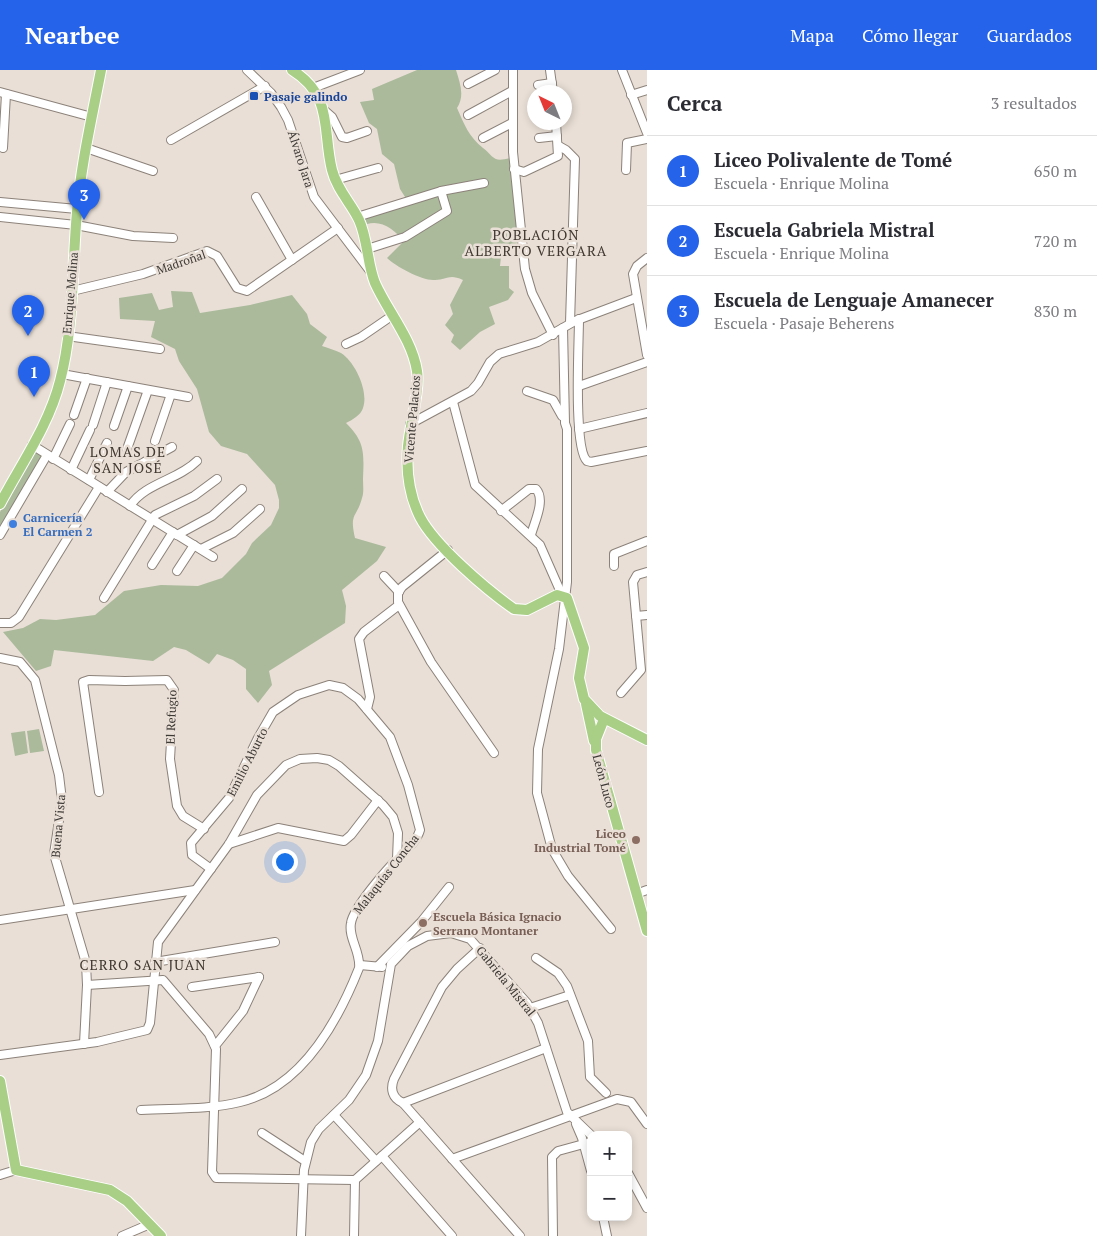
<!DOCTYPE html>
<html lang="es">
<head>
<meta charset="utf-8">
<style>
  :root { --surface:#fff; --page:#f2f2f3; --text:#2b2b33; --muted:#7c7c81; --line:#e1e1e2; --accent:#2563eb }
  body { margin:0; font-family:"PT Serif",serif; background:var(--page); color:var(--text) }
  .controls { position:absolute; right:15px; bottom:15px; display:grid; overflow:hidden; border-radius:10px; box-shadow:0 2px 8px #0003 }
  .controls button { width:45px; height:45px; display:grid; place-items:center; padding:0; border:0; border-bottom:1px solid var(--line); background:var(--surface); color:var(--text); font:25px sans-serif }
  .compass { position:absolute; left:527px; top:15px; width:45px; height:45px; border-radius:50%; background:var(--surface); box-shadow:0 2px 8px #0003; rotate:317deg }
  .you { position:absolute; left:284px; top:791px; width:18px; height:18px; margin:-12px; border:4px solid #fff; border-radius:50%; background:#1a73e8; box-shadow:0 0 0 8px #1a73e833 }
  .badge { display:grid; place-items:center; width:32px; height:32px; border-radius:50%; background:var(--accent); color:#fff; font-size:16px; font-weight:700 }
  .pin { position:absolute; translate:-50% -41px; filter:drop-shadow(0 1px 2px #0008) }
  .pin::after { content:''; position:absolute; top:26px; width:18px; height:15px; background:inherit; clip-path:polygon(0 0,100% 0,50% 100%) }
  .list { margin:0; padding:0; list-style:none }
  h2 { display:flex; justify-content:space-between; align-items:center; height:65px; margin:0; padding:0 20px; font-size:21px }
  h2 small { font-size:16px; font-weight:400; color:var(--muted) }
  .list li { display:grid; grid-template-columns:32px 1fr auto; gap:15px; align-items:center; box-sizing:border-box; height:70px; padding:0 20px; border-top:1px solid var(--line) }
  .list b { display:block; font-size:19px; white-space:nowrap }
  .list p { margin:0; font-size:16px; white-space:nowrap; color:var(--muted) }
  .list em { font-size:16px; font-style:normal; color:var(--muted) }
  .map { position:relative; flex:none; width:647px; height:1166px; overflow:hidden }
  header { display:flex; align-items:center; gap:30px; box-sizing:border-box; height:70px; padding:0 25px; background:var(--accent); color:#fff }
  header strong { font-size:24px }
  nav { display:flex; gap:28px; margin-inline-start:auto; font-size:18px }
  main { display:flex }
  aside { flex:1; background:var(--surface) }
  .map>svg:first-child { display:block }
</style>
</head>
<body>
<header>
<strong>Nearbee</strong>
<nav><a>Mapa</a><a>Cómo llegar</a><a>Guardados</a></nav>
</header>
<main>
<div class="map">
<svg width="647" height="1166" viewBox="0 0 647 1166">
  <rect width="100%" height="100%" fill="#e9dfd6"/>
  <g fill="#aaba9b">
    <path d="M417 0H456C460 13 465 26 457 38 464 54 469 67 483 78 494 86 492 93 510 88L519 173 502 177 500 196H509V218L514 222 508 230 489 237 495 254 480 262 460 280 451 272 454 265 445 255 453 244 450 235 463 210C448 203 446 211 433 210 421 210 395 196 387 188L404 171C394 160 383 150 367 154L364 145 407 130 400 119 394 94 382 84 377 59 369 53 360 32 374 30 372 19Z"/>
    <path d="M171 221 192 222 200 243 250 235 292 225 307 244 310 254 327 267 322 276C328 278 335 280 341 283 355 292 369 321 363 338 361 345 352 350 346 353 365 372 364 382 363 409 363 415 364 423 362 428 357 448 349 442 355 468L386 477 377 491 342 520 346 536 345 553 269 601 272 615 258 633 246 619V599L233 590 217 584 209 594 186 580 174 577 153 591 54 580 51 596 36 601 3 562 23 558 40 549 56 550 95 545 124 521 161 515 198 516 222 508 246 484 252 473 271 455 279 438V430L275 415 247 384 221 376 209 362 197 319 179 291 175 279 151 267 155 251 120 249 119 228 152 223 159 240 173 237Z"/>
    <polygon points="36,381 42,385 43,389 0,462 0,442 32,383"/>
    <polygon points="39,659 44,681 30,683 27,661"/>
    <polygon points="25,661 28,683 15,686 11,663"/>
  </g>
  <g fill="none" stroke-linecap="round" stroke-linejoin="round">
    <g stroke="#8c827a" stroke-width="10">
      <g id="minor">
        <polyline points="247,0 271,23 281,37 288,50 314,127 370,201"/>
        <polyline points="513,0 513,82 525,199 532,223 553,265"/>
        <polyline points="550,0 553,22"/>
        <polyline points="622,0 647,63"/>
        <polyline points="468,14 495,0"/>
        <polyline points="538,15 552,13"/>
        <polyline points="313,18 360,0"/>
        <polyline points="0,22 92,47"/>
        <polyline points="631,25 647,20"/>
        <polyline points="324,40 332,47 342,67 347,68 367,61"/>
        <polyline points="468,45 512,21"/>
        <polyline points="483,68 512,53"/>
        <polyline points="539,68 557,66"/>
        <polyline points="171,70 265,16"/>
        <polyline points="559,76 566,80 575,89 570,253"/>
        <polyline points="3,78 6,24"/>
        <polyline points="86,78 153,101"/>
        <polyline points="514,99 524,102 558,86 556,52"/>
        <polyline points="626,100 627,73 647,69"/>
        <polyline points="335,110 378,98"/>
        <polyline points="256,127 292,190"/>
        <polyline points="0,132 77,139"/>
        <polyline points="0,147 76,155 133,166 173,168"/>
        <polyline points="357,147 441,121 484,113"/>
        <polyline points="367,179 405,167 447,141 441,121"/>
        <polyline points="647,188 637,196 633,204 647,285"/>
        <polyline points="72,221 143,204 207,181 217,186 237,218 247,221 338,158"/>
        <path d="M579 249C579 273 573 378 587 391L591 392 647 381"/>
        <polyline points="563,258 565,353 567,359 567,512 559,579 538,679 537,723 552,779 568,806 611,859"/>
        <polyline points="67,266 160,279"/>
        <polyline points="346,274 361,267 393,245"/>
        <polyline points="62,304 188,327"/>
        <polyline points="579,316 647,292"/>
        <polyline points="527,321 553,330 562,346"/>
        <polyline points="453,332 475,415 540,475 562,525"/>
        <polyline points="74,345 87,308"/>
        <polyline points="410,354 471,321 478,313 490,292 499,284 538,272 575,251 636,228"/>
        <polyline points="93,355 107,312"/>
        <polyline points="114,356 128,316"/>
        <polyline points="579,359 647,343"/>
        <polyline points="155,371 171,324"/>
        <polyline points="32,375 213,487"/>
        <polyline points="127,379 148,320"/>
        <polyline points="53,389 70,354"/>
        <polyline points="71,400 90,360"/>
        <polyline points="89,410 107,373"/>
        <polyline points="107,422 126,402 172,377"/>
        <path d="M130 436C145 413 178 410 197 391"/>
        <path d="M501 441 529 419H536C546 430 534 453 531 465"/>
        <polyline points="0,465 47,385"/>
        <polyline points="177,465 212,446 242,419"/>
        <polyline points="201,479 233,463 260,439"/>
        <polyline points="448,480 402,517 398,523 398,532 431,592 494,683"/>
        <polyline points="152,495 173,462"/>
        <polyline points="614,496 614,484 647,471"/>
        <polyline points="177,501 194,475"/>
        <polyline points="384,506 399,522"/>
        <polyline points="104,528 155,445 194,426 217,409"/>
        <polyline points="636,546 647,545"/>
        <polyline points="0,553 11,553 19,547 99,417"/>
        <polyline points="0,588 20,592 35,610 59,705 62,730 54,784 86,893 87,915 84,974"/>
        <polyline points="621,623 641,600 633,512 637,505 647,502"/>
        <polyline points="367,639 370,627 359,569 364,562 399,535"/>
        <polyline points="99,722 83,612 89,610 125,611 167,610 174,620 170,689 177,736 183,746 204,759"/>
        <polyline points="229,774 278,758 344,771 351,765 378,730"/>
        <polyline points="636,824 647,820"/>
        <polyline points="0,850 195,820"/>
        <path d="M480 878 457 899 442 917 394 1009C390 1019 392 1028 403 1033L520 1166"/>
        <polyline points="536,888 558,903 567,916 588,971 590,1007 606,1023"/>
        <polyline points="155,892 275,872"/>
        <polyline points="360,895 382,897"/>
        <polyline points="377,897 421,852 449,817"/>
        <polyline points="87,915 163,910 209,964 216,979 212,1102 216,1108 355,1110 420,1052"/>
        <polyline points="192,917 259,907"/>
        <polyline points="530,938 570,925"/>
        <polyline points="215,976 243,941 259,907"/>
        <polyline points="0,985 97,972 147,960 150,953 158,872 229,774 257,725 286,695 300,689 317,688 329,690 339,696 383,735 393,747 398,763 397,789"/>
        <polyline points="403,1033 546,978"/>
        <path d="M141 1040C173 1038 208 1040 240 1032 301 1018 338 951 359 898 361 882 348 868 351 853 353 838 387 799 399 787 407 779 417 771 420 760L408 715 390 667 358 629 343 618 329 615 298 625 273 642 258 668 229 728 191 773 192 785 211 799"/>
        <polyline points="334,1045 376,1091"/>
        <polyline points="576,1054 582,1068 591,1101"/>
        <polyline points="262,1063 305,1091"/>
        <polyline points="382,1086 452,1166"/>
        <polyline points="452,1089 617,1029 631,1032 647,1054"/>
        <polyline points="628,1103 647,1138"/>
        <polyline points="0,1105 16,1100"/>
        <polyline points="603,1147 607,1166"/>
        <polyline points="122,1166 150,1154"/>
        <polyline points="301,1166 304,1100 311,1072 319,1059 349,1030 366,1005 378,971 391,894 408,876 427,866 451,863 470,869 527,933 538,953 567,1042 591,1065"/>
        <polyline points="354,1166 355,1110"/>
        <polyline points="553,1166 552,1087 558,1081 591,1072"/>
      </g>
    </g>
    <g stroke="#fff" stroke-width="12">
      <g id="major">
        <path d="M292 0C334 26 322 60 332 100 337 120 351 133 359 150 368 170 367 193 375 213 388 242 412 269 417 301 420 318 410 356 408 376 406 400 409 425 420 447 435 476 487 520 514 539L527 540 557 525 567 528 584 578 579 608 584 629 600 646 647 670"/>
        <path d="M0 434C21 394 49 355 60 311 74 259 72 196 77 142 81 94 92 47 101 0"/>
        <polyline points="586,634 594,671"/>
        <polyline points="604,649 596,669 596,680 647,861"/>
        <polyline points="0,1011 16,1100 110,1120 127,1131 161,1166"/>
      </g>
    </g>
    <use href="#minor" stroke="#fff" stroke-width="8"/>
    <use href="#major" stroke="#a9cf86" stroke-width="10"/>
  </g>
  <rect fill="#1a4fb4" stroke="#e9dfd6" stroke-width="2" x="249" y="21" width="10" height="10" rx="2.5"/>
  <circle fill="#3f7fe0" stroke="#e9dfd6" stroke-width="2" cx="13" cy="454" r="5"/>
  <g fill="#8d6e63" stroke="#e9dfd6" stroke-width="2">
    <circle cx="636" cy="770" r="5"/>
    <circle cx="423" cy="853" r="5"/>
  </g>
  <g text-anchor="middle" dominant-baseline="central" stroke-width="5" stroke-linejoin="round" paint-order="stroke">
    <g font-size="12" font-weight="bold" fill="#164399" stroke="#e9dfd6" text-anchor="start">
      <text x="264" y="26">Pasaje galindo</text>
    </g>
    <g font-size="12" fill="#3d3935" stroke="#e9dfd6">
      <text transform="translate(301 89) rotate(72)">Álvaro Jara</text>
      <text transform="translate(181 192) rotate(-19)">Madroñal</text>
      <text transform="translate(70 223) rotate(-85)">Enrique Molina</text>
      <text transform="translate(412 349) rotate(-85)">Vicente Palacios</text>
      <text transform="translate(171 647) rotate(-88)">El Refugio</text>
      <text transform="translate(247 692) rotate(-63)">Emilio Aburto</text>
      <text transform="translate(604 711) rotate(75)">León Luco</text>
      <text transform="translate(58 756) rotate(-85)">Buena Vista</text>
      <text transform="translate(386 804) rotate(-52)">Malaquías Concha</text>
      <text transform="translate(506 911) rotate(51)">Gabriela Mistral</text>
    </g>
    <g font-size="12" font-weight="bold" fill="#366cbe" stroke="#e9dfd6" text-anchor="start">
      <text x="23" y="447">Carnicería<tspan x="23" dy="14">El Carmen 2</tspan></text>
    </g>
    <g font-size="12" font-weight="bold" fill="#785e54" stroke="#e9dfd6" text-anchor="end">
      <text x="626" y="763">Liceo<tspan x="626" dy="14">Industrial Tomé</tspan></text>
      <text x="433" y="846" text-anchor="start">Escuela Básica Ignacio<tspan x="433" dy="14">Serrano Montaner</tspan></text>
    </g>
    <g font-size="14" letter-spacing="1" fill="#403830" stroke="#e9dfd6">
      <text x="536" y="164">POBLACIÓN<tspan x="536" dy="16">ALBERTO VERGARA</tspan></text>
      <text x="128" y="381">LOMAS DE<tspan x="128" dy="16">SAN JOSÉ</tspan></text>
      <text x="143" y="894">CERRO SAN JUAN</text>
    </g>
  </g>
</svg>
<div class="controls">
<button>+</button>
<button>−</button>
</div>
<svg class="compass" viewBox="-18 -18 36 36"><path d="M0-13l5 13h-10z" fill="#e53935"/><path d="M0 13l5-13h-10z" fill="#7c7c81"/></svg>
<div class="you"></div>
<div class="pin badge" style="left:34px;top:327px">1</div>
<div class="pin badge" style="left:28px;top:266px">2</div>
<div class="pin badge" style="left:84px;top:150px">3</div>
</div>
<aside>
<h2>Cerca<small>3 resultados</small></h2>
<ul class="list">
<li><span class="badge">1</span><div><b>Liceo Polivalente de Tomé</b><p>Escuela · Enrique Molina</p></div><em>650 m</em></li>
<li><span class="badge">2</span><div><b>Escuela Gabriela Mistral</b><p>Escuela · Enrique Molina</p></div><em>720 m</em></li>
<li><span class="badge">3</span><div><b>Escuela de Lenguaje Amanecer</b><p>Escuela · Pasaje Beherens</p></div><em>830 m</em></li>
</ul>
</aside>
</main>
</body>
</html>
